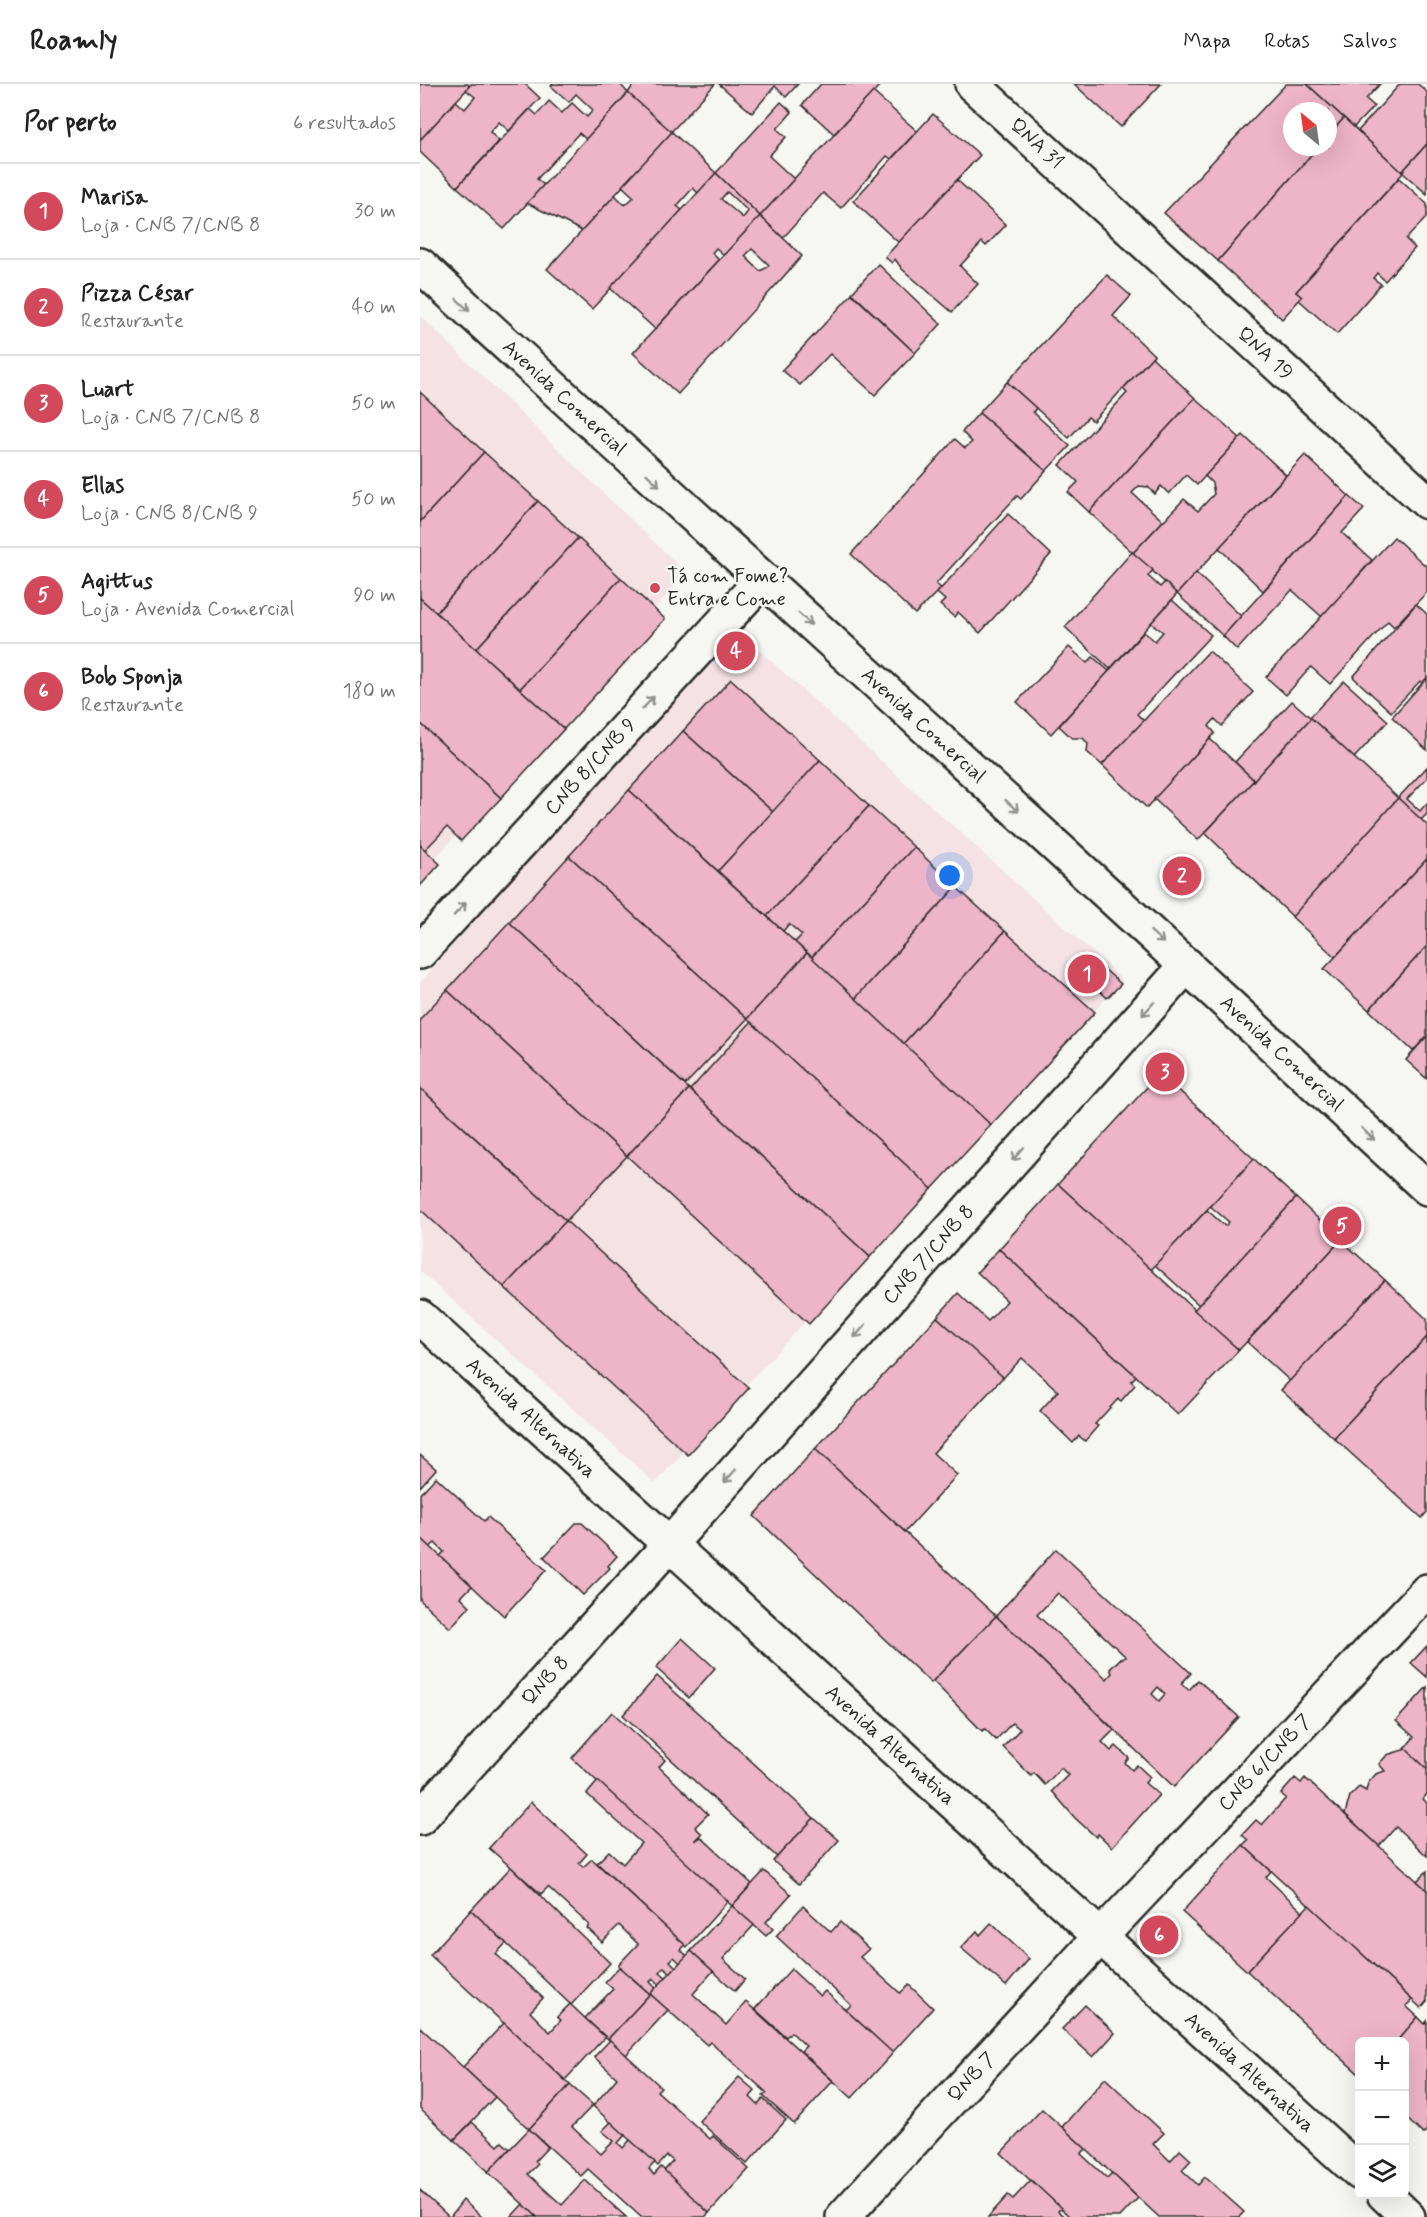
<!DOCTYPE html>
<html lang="pt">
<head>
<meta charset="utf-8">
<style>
  :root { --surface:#fff; --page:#f6f6f6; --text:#222; --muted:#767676; --line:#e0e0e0; --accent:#d1495b }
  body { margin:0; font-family:Mynerve,sans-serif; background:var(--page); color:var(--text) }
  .controls { position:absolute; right:18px; bottom:18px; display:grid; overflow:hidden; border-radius:9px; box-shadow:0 6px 24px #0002 }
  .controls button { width:54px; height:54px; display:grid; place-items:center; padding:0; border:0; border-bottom:2px solid var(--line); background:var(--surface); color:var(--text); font:30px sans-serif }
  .compass { position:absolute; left:863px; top:18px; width:54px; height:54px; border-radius:50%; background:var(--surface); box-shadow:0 6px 24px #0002; rotate:331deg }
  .you { position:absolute; left:530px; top:792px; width:21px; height:21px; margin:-15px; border:4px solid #fff; border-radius:50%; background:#1a73e8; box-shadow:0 0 0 9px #1a73e833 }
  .badge { display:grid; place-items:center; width:39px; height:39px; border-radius:50%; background:var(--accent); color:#fff; font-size:20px; font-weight:700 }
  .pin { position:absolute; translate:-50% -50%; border:3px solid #fff; box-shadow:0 2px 6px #0006 }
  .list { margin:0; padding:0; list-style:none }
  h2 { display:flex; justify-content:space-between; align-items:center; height:78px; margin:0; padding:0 24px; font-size:26px }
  h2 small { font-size:20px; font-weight:400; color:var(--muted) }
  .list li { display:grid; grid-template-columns:39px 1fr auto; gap:18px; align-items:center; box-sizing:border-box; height:96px; padding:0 24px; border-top:2px solid var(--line) }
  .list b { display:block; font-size:22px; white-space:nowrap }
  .list p { margin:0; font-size:20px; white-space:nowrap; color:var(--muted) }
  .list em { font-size:20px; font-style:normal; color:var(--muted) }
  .icon { flex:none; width:33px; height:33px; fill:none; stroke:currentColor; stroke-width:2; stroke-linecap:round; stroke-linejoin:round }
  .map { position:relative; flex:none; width:1007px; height:2133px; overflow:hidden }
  header { display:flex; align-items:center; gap:36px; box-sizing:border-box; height:84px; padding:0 30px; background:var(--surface); border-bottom:2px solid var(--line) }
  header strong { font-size:28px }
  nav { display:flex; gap:33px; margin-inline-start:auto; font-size:21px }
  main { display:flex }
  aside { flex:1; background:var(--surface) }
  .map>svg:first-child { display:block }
</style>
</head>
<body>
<header>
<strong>Roamly</strong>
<nav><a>Mapa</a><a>Rotas</a><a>Salvos</a></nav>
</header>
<main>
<aside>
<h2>Por perto<small>6 resultados</small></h2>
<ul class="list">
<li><span class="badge">1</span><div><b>Marisa</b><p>Loja · CNB 7/CNB 8</p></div><em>30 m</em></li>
<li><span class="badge">2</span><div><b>Pizza César</b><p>Restaurante</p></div><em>40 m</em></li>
<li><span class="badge">3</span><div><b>Luart</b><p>Loja · CNB 7/CNB 8</p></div><em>50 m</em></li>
<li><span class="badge">4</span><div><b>Ellas</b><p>Loja · CNB 8/CNB 9</p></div><em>50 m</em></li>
<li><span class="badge">5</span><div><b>Agittus</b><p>Loja · Avenida Comercial</p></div><em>90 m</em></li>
<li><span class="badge">6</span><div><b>Bob Sponja</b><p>Restaurante</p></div><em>180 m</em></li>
</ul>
</aside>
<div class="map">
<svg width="1007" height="2133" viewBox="0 0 1007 2133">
  <rect width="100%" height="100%" fill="#f6f6f2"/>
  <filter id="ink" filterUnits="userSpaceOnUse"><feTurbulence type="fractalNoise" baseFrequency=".0167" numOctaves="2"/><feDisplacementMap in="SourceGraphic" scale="12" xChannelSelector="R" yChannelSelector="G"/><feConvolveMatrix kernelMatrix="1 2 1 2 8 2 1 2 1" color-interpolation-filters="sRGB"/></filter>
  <g filter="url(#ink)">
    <g fill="#f4e2e5">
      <polygon points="0,232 266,489 0,792"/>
      <polygon points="312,542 703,896 235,1399 0,1187 0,899"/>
    </g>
    <g fill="#eeb4c7" stroke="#2b2b2b" stroke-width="1.5" fill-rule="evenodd">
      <polygon points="0,0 48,0 49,3 0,56"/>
      <polygon points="51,0 105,0 120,14 89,47 79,38 70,48 79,57 37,103 0,68 0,56 36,17 45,25 55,13 46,6"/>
      <polygon points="200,0 208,9 166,55 159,49 117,95 124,101 84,145 37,103 110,25 117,31 129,17 142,29 152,19 167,33 173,26 156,10 149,18 131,2 133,0"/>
      <polygon points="214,0 295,0 251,48 208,9"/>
      <polygon points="299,0 378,0 366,13 355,2 332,29"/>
      <polygon points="401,0 461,0 414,50 382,21"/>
      <polygon points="654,0 741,0 701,43"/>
      <polygon points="866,0 887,0 924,34 908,52 908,27 872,27 872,63 898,63 798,177 744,129"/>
      <polygon points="887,0 960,0 946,15 954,22 934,43"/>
      <polygon points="980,0 998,0 1007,8 1007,60 982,88 938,47"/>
      <polygon points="453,8 497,47 471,75 467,72 421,124 403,109 363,154 340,132"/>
      <polygon points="208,9 252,48 195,111 162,147 107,119"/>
      <polygon points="361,18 372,28 357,45 366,53 349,72 374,95 340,132 296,89"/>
      <polygon points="513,30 560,71 479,159 433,117"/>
      <polygon points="924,34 983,89 876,208 882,213 862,235 798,177 898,63 908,63 908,52"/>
      <polygon points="252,48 296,89 278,109 273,104 257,122 262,126 172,225 127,185 195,111 205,121 214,113 202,102"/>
      <polygon points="1007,60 1007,110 982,88"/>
      <path d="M296 89 340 132 304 171 296 164 292 169 299 176 235 245 190 204ZM307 108 328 127 323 134 301 115Z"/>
      <polygon points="979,94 1007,120 1007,133 986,155 995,164 965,197 957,189 953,194 961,200 917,250 879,216 882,213 876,208"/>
      <polygon points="537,96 586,141 566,162 562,158 540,182 558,200 532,228 482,185 475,175 472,179 465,173"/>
      <path d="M340 132 382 172 258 310 213 269ZM332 165 349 181 346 184 340 187 325 172Z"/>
      <polygon points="458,180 521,240 495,269 432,209"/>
      <polygon points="687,191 711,212 693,232 734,271 673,337 668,333 649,354 587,298"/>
      <polygon points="432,210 495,269 455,311 410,270 380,301 362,286"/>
      <polygon points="732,273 775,314 669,428 648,408 658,398 640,381 707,309 703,305"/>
      <polygon points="587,298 616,324 613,328 650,362 626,387 559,329"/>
      <polygon points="0,308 64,368 0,438"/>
      <polygon points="775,314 820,354 777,401 766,391 749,410 741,402 735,410 728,403 719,402 712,409 743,437 713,469 669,428"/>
      <polygon points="559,329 626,387 601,415 597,412 534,480 516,500 521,504 495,530 431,470 535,355 545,364 552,358 542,348"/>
      <polygon points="823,351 866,391 757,510 713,469 764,415 778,427 794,410 792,399 785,392"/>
      <polygon points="64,368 118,417 16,529 0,514 0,438"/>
      <polygon points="885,371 929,412 843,507 799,464"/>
      <polygon points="929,412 944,425 922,449 952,476 902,533 872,506 817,566 803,552"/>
      <polygon points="118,417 158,454 56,565 16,529"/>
      <polygon points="588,430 631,470 560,549 538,528 534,533 520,521 525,516 517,509"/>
      <polygon points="974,453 1007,483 1007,508 974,543 968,537 910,600 891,583 866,611 846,593"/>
      <polygon points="158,454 201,494 100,605 56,565"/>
      <polygon points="712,468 733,486 728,492 740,503 745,498 757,510 690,585 645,543"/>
      <polygon points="776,489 821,532 803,552 757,510"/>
      <polygon points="201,494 245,535 144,645 100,605"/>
      <polygon points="0,514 144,645 81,714 0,639"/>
      <polygon points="752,516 791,551 717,630 724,637 682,681 667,668 668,660 663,654 652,654 639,642 724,548 735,557 743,548 731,539"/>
      <polygon points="996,520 1007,530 1007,594 1002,599 1000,597 971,628 933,593"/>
      <polygon points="649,563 667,579 673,573 689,587 631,650 597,618"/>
      <polygon points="789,567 833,608 802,642 795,635 789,642 795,649 727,724 682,681"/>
      <polygon points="1007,594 1007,666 972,633"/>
      <polygon points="311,595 400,676 353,728 263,647"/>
      <polygon points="924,597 968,637 934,674 890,633"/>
      <polygon points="872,617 891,634 834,696 815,678"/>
      <polygon points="891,634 978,714 873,833 785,749"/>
      <polygon points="0,639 81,714 41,757 27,743 5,766 0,761"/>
      <polygon points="263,647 353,728 298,787 209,706"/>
      <polygon points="790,655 834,696 778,756 734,715"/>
      <polygon points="400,676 449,722 347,832 298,787"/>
      <polygon points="1007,683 1007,694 987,715 1000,727 1007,719 1007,730 1001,736 978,714"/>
      <polygon points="209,706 387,869 327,935 149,772"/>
      <polygon points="978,714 1007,741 1007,775 915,873 872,833"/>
      <polygon points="449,722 494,763 392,873 375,858 382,851 369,840 363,847 347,832"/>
      <polygon points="0,761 20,780 0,802"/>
      <polygon points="494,763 536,803 434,916 390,875"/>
      <polygon points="149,772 327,935 265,1001 89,838"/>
      <polygon points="1007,775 1007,862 949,926 904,885"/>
      <polygon points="536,803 585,847 483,960 434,916"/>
      <polygon points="89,838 269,1005 207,1072 27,906"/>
      <polygon points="585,847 675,928 571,1041 483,960"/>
      <polygon points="1007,862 1007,952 993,967 949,926"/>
      <polygon points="387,869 571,1041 512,1105 327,935"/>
      <polygon points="683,884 701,900 687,914 671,898"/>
      <polygon points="27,906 207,1072 146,1137 0,1004 0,935"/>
      <polygon points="331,938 512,1105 450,1173 270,1006"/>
      <polygon points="1007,952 1007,995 986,976"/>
      <polygon points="740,989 834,1075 731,1186 638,1100"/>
      <polygon points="0,1004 146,1137 84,1203 0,1125"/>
      <polygon points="269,1005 450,1173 389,1240 207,1072"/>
      <polygon points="834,1075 876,1114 779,1221 735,1181 787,1126 805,1142 809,1138 790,1122"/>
      <polygon points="638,1100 819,1266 758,1331 579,1165"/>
      <polygon points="876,1114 921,1156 819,1266 774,1226"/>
      <polygon points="146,1137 329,1304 268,1371 84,1203"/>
      <polygon points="921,1156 965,1196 870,1297 827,1258"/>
      <polygon points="579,1165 716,1292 711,1297 715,1301 701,1317 698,1315 675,1340 678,1342 665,1357 659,1352 653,1359 620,1327 638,1307 602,1274 583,1294 517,1233 538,1209 568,1237 587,1217 557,1188"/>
      <polygon points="965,1196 1007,1235 1007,1253 914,1354 861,1306"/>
      <polygon points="517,1233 583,1293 513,1369 537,1391 485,1448 395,1365"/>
      <polygon points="1007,1253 1007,1428 1002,1434 914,1354"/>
      <polygon points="395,1365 576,1532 511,1599 334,1432"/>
      <polygon points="0,1371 16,1385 0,1403"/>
      <polygon points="16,1393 64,1437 68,1433 126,1486 84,1532 20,1472 24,1468 15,1459 10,1463 0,1453 0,1410"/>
      <polygon points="156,1439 162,1439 197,1472 188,1482 190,1484 163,1511 124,1473"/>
      <polygon points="0,1453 52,1502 41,1513 50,1522 30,1544 0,1516"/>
      <path d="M636 1465 771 1589 761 1600 769 1606 778 1596 819 1633 754 1703 576 1532ZM638 1509 706 1573 700 1575 690 1585 692 1589 687 1595 617 1531ZM738 1603 745 1610 739 1617 732 1610Z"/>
      <polygon points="576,1532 694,1646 682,1658 691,1667 696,1662 709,1674 705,1679 712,1686 717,1681 730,1693 725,1699 739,1711 692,1763 678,1750 676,1753 655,1734 632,1707 648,1691 641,1684 625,1701 614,1689 611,1692 583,1663 600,1645 592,1639 576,1656 565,1645 562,1647 513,1597"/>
      <polygon points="262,1554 295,1584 269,1614 236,1584"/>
      <polygon points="1007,1562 1007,1593 991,1579"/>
      <polygon points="237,1592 394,1734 357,1773 203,1631"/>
      <polygon points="1007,1603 1007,1685 985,1664 994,1653 976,1637"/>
      <polygon points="192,1628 245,1676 239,1683 288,1730 275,1743 282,1750 275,1757 281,1753 332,1800 312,1822 152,1674"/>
      <polygon points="986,1665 1007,1685 1007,1710 1003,1715 1007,1719 1007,1772 976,1743 959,1762 925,1730 930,1712 939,1703 946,1707 948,1699 956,1690 965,1687 959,1680 967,1671"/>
      <polygon points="875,1694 881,1699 885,1694 1007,1806 1007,1917 1001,1924 823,1761 828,1756 822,1751 836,1736 842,1741 866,1714 861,1710"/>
      <polygon points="178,1697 308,1817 267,1863 177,1779 189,1767 203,1780 221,1759 167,1710"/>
      <polygon points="111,1718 167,1770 159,1779 163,1783 172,1775 265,1861 261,1866 267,1872 260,1879 254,1873 250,1877 256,1883 251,1889 244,1883 240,1888 247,1894 240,1901 233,1894 230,1898 236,1904 230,1910 198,1881 218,1860 199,1841 182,1858 167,1844 169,1841 128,1803 121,1810 69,1764"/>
      <polygon points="394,1734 419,1756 379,1800 353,1777"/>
      <polygon points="823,1761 851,1787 846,1793 883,1828 827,1887 762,1828"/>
      <polygon points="91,1783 190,1879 151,1921 51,1826"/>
      <polygon points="344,1787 371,1810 346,1838 353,1845 346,1852 312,1822"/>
      <polygon points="1007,1787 1007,1806 997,1797"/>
      <polygon points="889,1821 992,1916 986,1922 998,1933 976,1958 940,1958 940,1991 827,1887"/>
      <polygon points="312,1822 334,1841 303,1875 325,1895 315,1907 271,1867"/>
      <polygon points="383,1822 411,1848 420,1838 449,1865 440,1873 480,1909 489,1901 513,1924 472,1969 426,1926 431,1921 356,1852"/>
      <polygon points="51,1826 86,1859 76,1870 123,1914 110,1928 130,1948 141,1936 137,1933 150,1920 185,1953 145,1996 10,1871"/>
      <polygon points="571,1839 609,1875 586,1902 541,1864 557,1847 560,1851"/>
      <polygon points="271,1867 293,1887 273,1910 306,1941 326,1918 413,1997 374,2040 343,2012 347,2009 290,1958 287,1961 230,1910"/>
      <polygon points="199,1883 230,1910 188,1955 165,1934 193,1905 185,1898"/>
      <polygon points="371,1885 400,1912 405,1907 473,1969 432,2014 381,1967 386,1962 371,1948 366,1953 335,1925"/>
      <polygon points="230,1910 248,1926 206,1971 188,1955"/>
      <polygon points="665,1921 695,1949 673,1973 642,1945"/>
      <polygon points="998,1933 1005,1940 1007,1937 1007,2046 1003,2050 984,2032 984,1958 976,1958"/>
      <polygon points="84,1939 150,2001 109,2045 43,1983"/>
      <polygon points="0,1943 75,2013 34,2056 0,2025"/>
      <polygon points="190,1956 241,2003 237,2007 290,2055 293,2052 329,2085 289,2129 244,2087 253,2077 247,2072 238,2082 173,2022 197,1994 174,1973"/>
      <polygon points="319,1993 335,2007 330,2013 338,2021 343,2015 366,2036 327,2080 279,2037"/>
      <polygon points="685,1994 744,2049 733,2060 750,2077 760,2066 771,2076 762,2086 778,2101 785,2093 824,2128 819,2133 739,2133 642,2043"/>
      <polygon points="150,2001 173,2021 152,2043 181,2070 194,2057 182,2047 191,2038 205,2051 198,2059 203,2064 210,2056 235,2078 229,2085 234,2091 241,2083 289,2129 285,2133 221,2133 168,2085 161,2092 109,2045"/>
      <polygon points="622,2025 666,2065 661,2070 687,2094 692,2089 718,2114 700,2133 650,2133 581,2069"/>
      <polygon points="52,2038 78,2062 82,2058 90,2065 69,2088 34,2056"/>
      <polygon points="109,2045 128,2063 115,2077 118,2080 108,2090 142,2121 165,2096 206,2133 117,2133 103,2120 68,2088"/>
      <polygon points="611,2096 641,2124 638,2127 644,2133 568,2133 588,2111 593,2115"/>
      <polygon points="0,2106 28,2132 27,2133 0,2133"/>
      <polygon points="43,2116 62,2133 30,2133"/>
      <polygon points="103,2120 114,2130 117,2133 91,2133"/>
    </g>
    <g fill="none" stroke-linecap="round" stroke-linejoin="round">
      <g stroke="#2b2b2b" stroke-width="38">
        <g id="street">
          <path id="s1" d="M552 0 1007 418"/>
          <path id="s2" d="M0 868 342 496"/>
          <path id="s3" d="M0 1734 250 1460 767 881"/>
        </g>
      </g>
      <g stroke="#2b2b2b" stroke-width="38">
        <g id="secondary">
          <path id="s4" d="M0 181C335 490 674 794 1007 1104"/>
          <path id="s5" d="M0 1233 940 2089"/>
          <polyline points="964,2110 988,2133"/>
          <path id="s6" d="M423 2133 681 1852 1007 1507"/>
        </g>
      </g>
      <use href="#street" stroke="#f6f6f2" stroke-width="33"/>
      <use href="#secondary" stroke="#f6f6f2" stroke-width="33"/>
    </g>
    <defs><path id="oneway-shaft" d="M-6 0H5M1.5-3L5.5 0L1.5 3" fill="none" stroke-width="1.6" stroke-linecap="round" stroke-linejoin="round" transform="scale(1.5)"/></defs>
    <g stroke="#90908e">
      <use href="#oneway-shaft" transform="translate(43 221) rotate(43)"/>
      <use href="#oneway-shaft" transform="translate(233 396) rotate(43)"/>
      <use href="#oneway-shaft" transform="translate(385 535) rotate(42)"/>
      <use href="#oneway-shaft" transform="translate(228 619) rotate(-47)"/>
      <use href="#oneway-shaft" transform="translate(592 722) rotate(42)"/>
      <use href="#oneway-shaft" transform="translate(40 825) rotate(-47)"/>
      <use href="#oneway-shaft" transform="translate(737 853) rotate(42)"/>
      <use href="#oneway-shaft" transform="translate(728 925) rotate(132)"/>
      <use href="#oneway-shaft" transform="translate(948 1050) rotate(43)"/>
      <use href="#oneway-shaft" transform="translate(598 1070) rotate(132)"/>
      <use href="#oneway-shaft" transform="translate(440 1247) rotate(132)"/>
      <use href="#oneway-shaft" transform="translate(310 1392) rotate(132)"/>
    </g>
  </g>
  <circle fill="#d1495b" stroke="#f6f6f2" stroke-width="2" cx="235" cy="504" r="6"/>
  <g text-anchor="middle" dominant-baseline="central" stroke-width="5" stroke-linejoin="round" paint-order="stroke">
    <g font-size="20" fill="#2b2b2b" stroke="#f6f6f2">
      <text stroke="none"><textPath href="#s1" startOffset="88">QNA 31</textPath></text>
      <text stroke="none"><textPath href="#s1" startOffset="398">QNA 19</textPath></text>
      <text stroke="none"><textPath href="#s4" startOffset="196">Avenida Comercial</textPath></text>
      <text stroke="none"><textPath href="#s4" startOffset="682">Avenida Comercial</textPath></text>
      <text stroke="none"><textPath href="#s2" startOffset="252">CNB 8/CNB 9</textPath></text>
      <text stroke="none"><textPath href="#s4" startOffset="1168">Avenida Comercial</textPath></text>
      <text stroke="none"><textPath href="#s3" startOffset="759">CNB 7/CNB 8</textPath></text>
      <text stroke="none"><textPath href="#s5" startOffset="150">Avenida Alternativa</textPath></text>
      <text stroke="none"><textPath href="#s3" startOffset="186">QNB 8</textPath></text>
      <text stroke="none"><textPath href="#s5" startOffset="636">Avenida Alternativa</textPath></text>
      <text stroke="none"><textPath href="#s6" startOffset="620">CNB 6/CNB 7</textPath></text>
      <text stroke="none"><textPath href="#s5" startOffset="1122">Avenida Alternativa</textPath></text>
      <text stroke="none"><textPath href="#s6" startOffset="190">QNB 7</textPath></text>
    </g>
    <g font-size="20" fill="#2b2b2b" stroke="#f6f6f2" text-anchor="start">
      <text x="247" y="492">Tá com Fome?<tspan x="247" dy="23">Entra e Come</tspan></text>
    </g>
  </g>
</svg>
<div class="controls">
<button>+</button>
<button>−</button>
<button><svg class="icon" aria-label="layers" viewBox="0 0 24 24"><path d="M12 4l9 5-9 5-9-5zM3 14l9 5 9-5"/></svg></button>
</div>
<svg class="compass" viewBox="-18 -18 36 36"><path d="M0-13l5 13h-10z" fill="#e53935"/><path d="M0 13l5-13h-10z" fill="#767676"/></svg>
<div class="you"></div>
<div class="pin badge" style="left:667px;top:890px">1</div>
<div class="pin badge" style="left:762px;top:792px">2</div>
<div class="pin badge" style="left:745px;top:988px">3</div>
<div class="pin badge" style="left:316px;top:567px">4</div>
<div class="pin badge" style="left:922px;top:1142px">5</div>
<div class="pin badge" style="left:739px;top:1851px">6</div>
</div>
</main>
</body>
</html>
